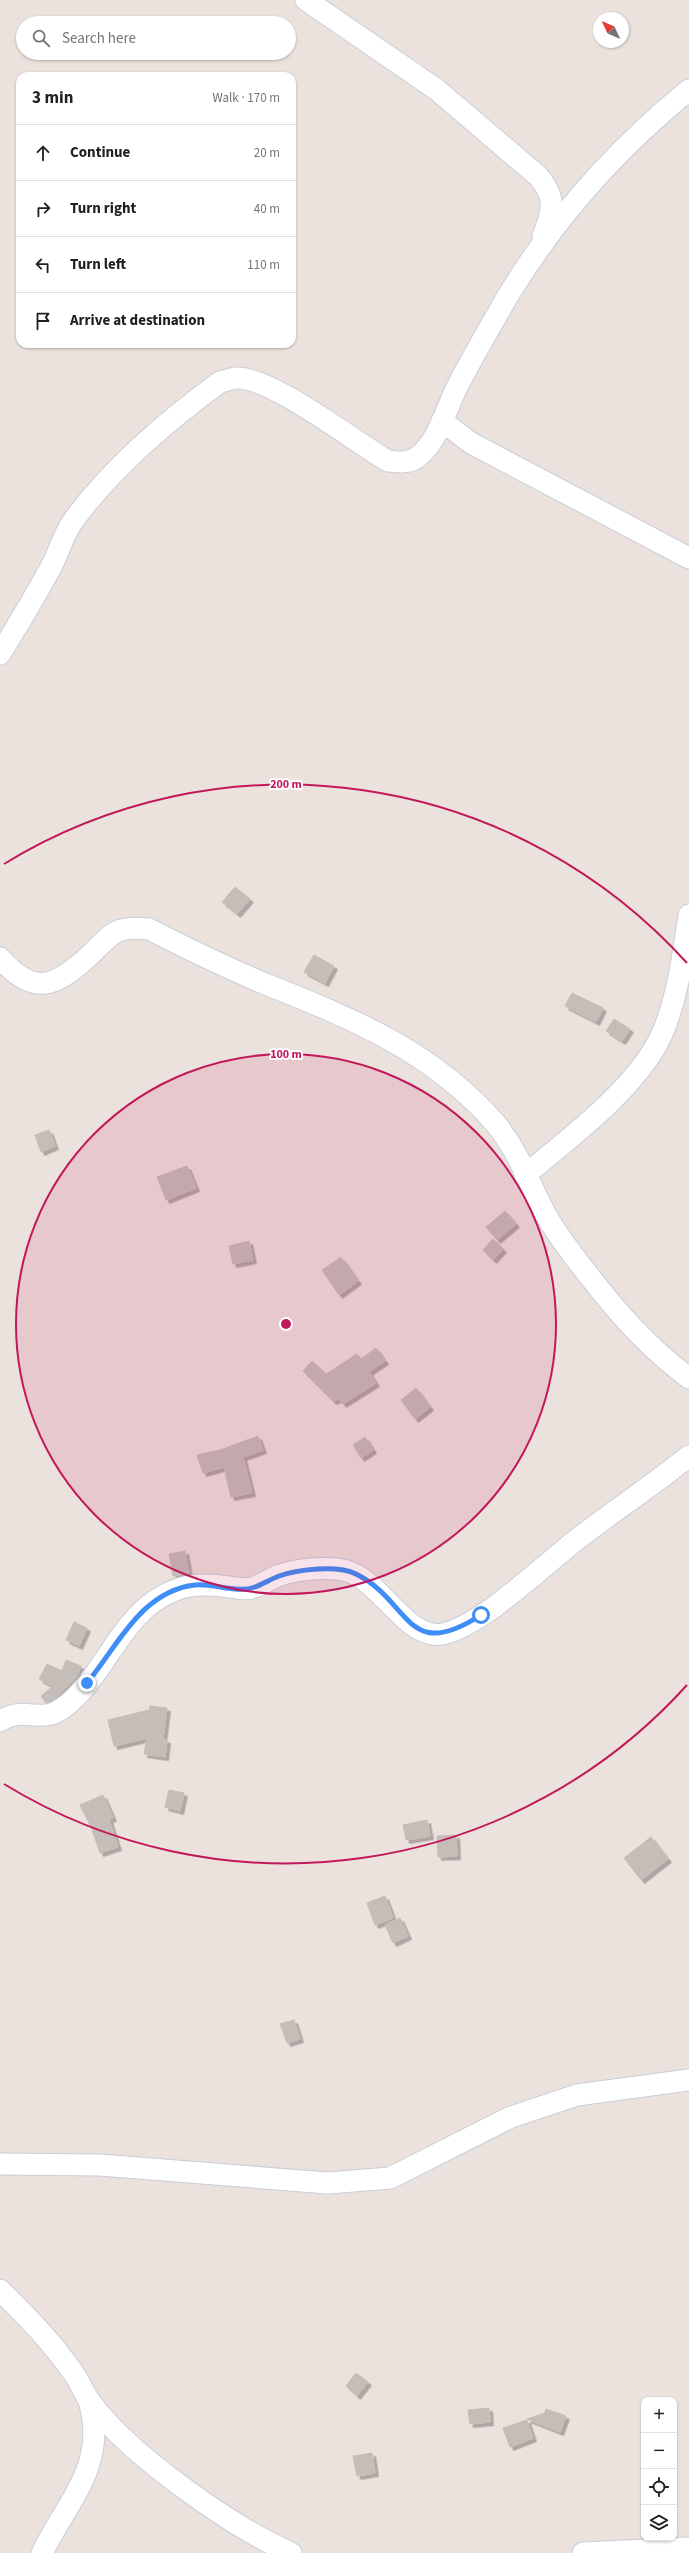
<!DOCTYPE html>
<html lang="en">
<head>
<meta charset="utf-8">
<style>
  :root { --surface:#fff; --page:#f6f6f6; --text:#202124; --muted:#757577; --line:#e0e0e0 }
  body { margin:0; font-family:"Source Sans 3",sans-serif; background:var(--page); color:var(--text) }
  .controls { position:absolute; right:12px; bottom:12px; display:grid; overflow:hidden; border-radius:8px; box-shadow:0 1px 3px #0004 }
  .controls button { width:36px; height:36px; display:grid; place-items:center; padding:0; border:0; border-bottom:1px solid var(--line); background:var(--surface); color:var(--text); font:20px sans-serif }
  .compass { position:absolute; left:593px; top:12px; width:36px; height:36px; border-radius:50%; background:var(--surface); box-shadow:0 1px 3px #0004; rotate:314deg }
  .stop { position:absolute; width:12px; height:12px; margin:-9px; border:3px solid #3f8df6; border-radius:50%; background:#fff }
  .stop.end { background:#3f8df6; border-color:#fff; box-shadow:0 1px 4px #0008 }
  .list { margin:0; padding:0; list-style:none }
  h2 { display:flex; justify-content:space-between; align-items:center; height:52px; margin:0; padding:0 16px; font-size:17px }
  h2 small { font-size:13px; font-weight:400; color:var(--muted) }
  .list li { display:grid; grid-template-columns:26px 1fr auto; gap:12px; align-items:center; box-sizing:border-box; height:56px; padding:0 16px; border-top:1px solid var(--line) }
  .list b { display:block; font-size:15px; white-space:nowrap }
  .list em { font-size:13px; font-style:normal; color:var(--muted) }
  .icon { flex:none; width:22px; height:22px; fill:none; stroke:currentColor; stroke-width:2; stroke-linecap:round; stroke-linejoin:round }
  .map { position:relative; flex:none; width:689px; height:2553px; overflow:hidden }
  .search { position:absolute; background:var(--surface); box-shadow:0 1px 3px #0004; left:16px; top:16px; width:280px; height:44px; display:flex; align-items:center; gap:10px; box-sizing:border-box; padding:0 14px; border-radius:22px; color:var(--muted); font-size:15px }
  .panel { position:absolute; background:var(--surface); box-shadow:0 1px 3px #0004; left:16px; top:72px; width:280px; height:276px; border-radius:12px }
  .map>svg:first-child { display:block }
</style>
</head>
<body>
<div class="map">
<svg width="689" height="2553" viewBox="0 0 689 2553">
  <defs>
    <filter id="shadow"><feDropShadow dx="3.5" dy="3.5" stdDeviation="0" flood-color="#0004"/></filter>
  </defs>
  <rect width="100%" height="100%" fill="#ece2dd"/>
  <g fill="#c4bdb8" stroke="#c7bdb6" filter="url(#shadow)">
    <polygon points="235,887 250,899 237,914 222,902"/>
    <polygon points="314,955 334,966 325,983 304,972"/>
    <polygon points="572,993 603,1008 596,1022 565,1006"/>
    <polygon points="614,1019 630,1029 622,1041 606,1031"/>
    <polygon points="49,1130 55,1146 41,1152 35,1135"/>
    <polygon points="187,1166 196,1188 166,1200 157,1177"/>
    <polygon points="505,1211 516,1224 497,1240 486,1227"/>
    <polygon points="493,1239 503,1249 493,1260 483,1250"/>
    <polygon points="249,1241 253,1260 233,1264 229,1246"/>
    <polygon points="341,1257 358,1281 339,1295 322,1270"/>
    <polygon points="376,1348 385,1361 369,1372 376,1383 343,1404 339,1399 333,1401 303,1371 312,1361 326,1374 357,1354 361,1359"/>
    <polygon points="416,1388 430,1407 415,1419 401,1400"/>
    <polygon points="258,1436 263,1450 243,1457 252,1493 231,1497 224,1467 203,1473 197,1455 220,1450"/>
    <polygon points="365,1437 373,1450 361,1458 353,1445"/>
    <polygon points="185,1551 189,1573 173,1576 169,1554"/>
    <polygon points="74,1622 87,1628 79,1646 66,1640"/>
    <polygon points="66,1660 81,1666 77,1677 56,1698 46,1703 41,1696 53,1686 39,1679 47,1664 62,1671"/>
    <polygon points="150,1706 167,1708 163,1739 167,1740 165,1757 144,1754 147,1738 114,1746 108,1720 149,1710"/>
    <polygon points="169,1790 184,1793 180,1811 165,1807"/>
    <polygon points="103,1795 113,1818 109,1819 118,1847 100,1853 91,1827 80,1805"/>
    <polygon points="427,1820 430,1836 406,1840 403,1825"/>
    <polygon points="456,1835 457,1856 438,1857 437,1836"/>
    <polygon points="651,1837 668,1859 641,1880 624,1858"/>
    <polygon points="385,1896 393,1918 375,1925 367,1903"/>
    <polygon points="400,1918 408,1936 393,1943 385,1925"/>
    <polygon points="294,2020 300,2039 287,2043 280,2024"/>
    <polygon points="356,2373 368,2382 357,2396 346,2386"/>
    <polygon points="489,2408 490,2422 470,2424 468,2410"/>
    <polygon points="546,2409 566,2416 560,2432 527,2419 545,2413"/>
    <polygon points="527,2420 533,2438 510,2447 503,2428"/>
    <polygon points="372,2453 375,2473 357,2476 353,2456"/>
  </g>
  <g fill="none" stroke-linecap="round" stroke-linejoin="round">
    <g stroke="#c8ced8" stroke-width="23">
      <g id="minor">
        <path d="M306 0 436 89 538 176C557 198 553 210 543 236"/>
        <polyline points="442,421 471,443 689,558"/>
        <path d="M0 654C18 625 36 595 52 565 60 550 63 535 73 521 111 469 168 420 220 382 225 381 230 379 235 378 269 375 355 442 388 461 400 462 409 464 419 456 439 439 446 409 457 387 473 356 491 325 509 294 556 217 619 147 689 90"/>
        <path d="M0 958C33 996 54 988 89 956 98 948 105 938 116 932 127 927 138 928 149 929 188 949 227 968 268 985 353 1019 432 1051 495 1123 518 1150 529 1184 546 1215 559 1238 574 1257 590 1277 619 1315 650 1349 689 1378"/>
        <path d="M525 1175C570 1138 638 1087 662 1034 678 997 683 954 689 915"/>
        <path d="M0 1721C25 1705 40 1725 63 1708 106 1677 120 1612 173 1591 188 1584 205 1584 222 1586 233 1587 244 1591 255 1587 263 1584 270 1579 277 1576 297 1569 327 1566 347 1571 381 1581 407 1640 442 1634 480 1627 543 1566 575 1541 612 1512 652 1486 689 1456"/>
        <polyline points="0,2164 100,2165 328,2183 390,2178 511,2117 577,2095 689,2080"/>
        <path d="M0 2290C27 2316 53 2343 74 2374 80 2382 83 2392 89 2400 126 2453 232 2527 291 2553"/>
        <path d="M42 2553C68 2500 108 2464 89 2401"/>
        <polyline points="583,2553 689,2548"/>
      </g>
    </g>
    <use href="#minor" stroke="#fff" stroke-width="21"/>
  </g>
  <g fill="none" stroke-linecap="round" stroke-linejoin="round">
    <path stroke="#3f8df6" stroke-width="5" d="M87 1683C117 1647 141 1591 195 1585 214 1583 237 1594 255 1587 263 1584 271 1579 279 1576 299 1569 338 1565 356 1574 411 1601 405 1664 481 1615"/>
  </g>
  <circle cx="286" cy="1324" r="270" fill="#c2185b" fill-opacity=".12"/>
  <g fill="none" stroke="#c2185b" stroke-width="2">
    <circle cx="286" cy="1324" r="270"/>
    <path d="M687 1685A540 540 0 0 1 4 1784M4 864A540 540 0 0 1 687 963"/>
  </g>
  <circle cx="286" cy="1324" r="6" fill="#c2185b" stroke="#fff" stroke-width="2"/>
  <g font-size="12" text-anchor="middle" font-weight="bold" fill="#c2185b" stroke="#fff" stroke-width="4" stroke-linejoin="round" paint-order="stroke">
    <text x="286" y="788">200 m</text>
    <text x="286" y="1058">100 m</text>
  </g>
</svg>
<div class="controls">
<button>+</button>
<button>−</button>
<button><svg class="icon" aria-label="locate" viewBox="0 0 24 24"><circle cx="12" cy="12" r="6"/><path d="M12 2v4M12 18v4M2 12h4M18 12h4"/></svg></button>
<button><svg class="icon" aria-label="layers" viewBox="0 0 24 24"><path d="M12 4l9 5-9 5-9-5zM3 14l9 5 9-5"/></svg></button>
</div>
<svg class="compass" viewBox="-18 -18 36 36"><path d="M0-13l5 13h-10z" fill="#e53935"/><path d="M0 13l5-13h-10z" fill="#757577"/></svg>
<div class="stop" style="left:481px;top:1615px"></div>
<div class="stop end" style="left:87px;top:1683px"></div>
<div class="search"><svg class="icon" aria-label="search" viewBox="0 0 24 24"><circle cx="10" cy="10" r="6"/><path d="M15 15l6 6"/></svg>Search here</div>
<section class="panel">
<h2>3 min<small>Walk · 170 m</small></h2>
<ul class="list">
<li><svg class="icon" aria-label="ahead" viewBox="0 0 24 24"><path d="M12 20V5M6 11l6-6 6 6"/></svg><div><b>Continue</b></div><em>20 m</em></li>
<li><svg class="icon" aria-label="right" viewBox="0 0 24 24"><path d="M7 20v-9h11M14 6l5 5-5 5"/></svg><div><b>Turn right</b></div><em>40 m</em></li>
<li><svg class="icon" aria-label="left" viewBox="0 0 24 24"><path d="M17 20v-9H6M10 6l-5 5 5 5"/></svg><div><b>Turn left</b></div><em>110 m</em></li>
<li><svg class="icon" aria-label="arrive" viewBox="0 0 24 24"><path d="M6 21V4h12l-3 4 3 4H6"/></svg><div><b>Arrive at destination</b></div></li>
</ul>
</section>
</div>
</body>
</html>
